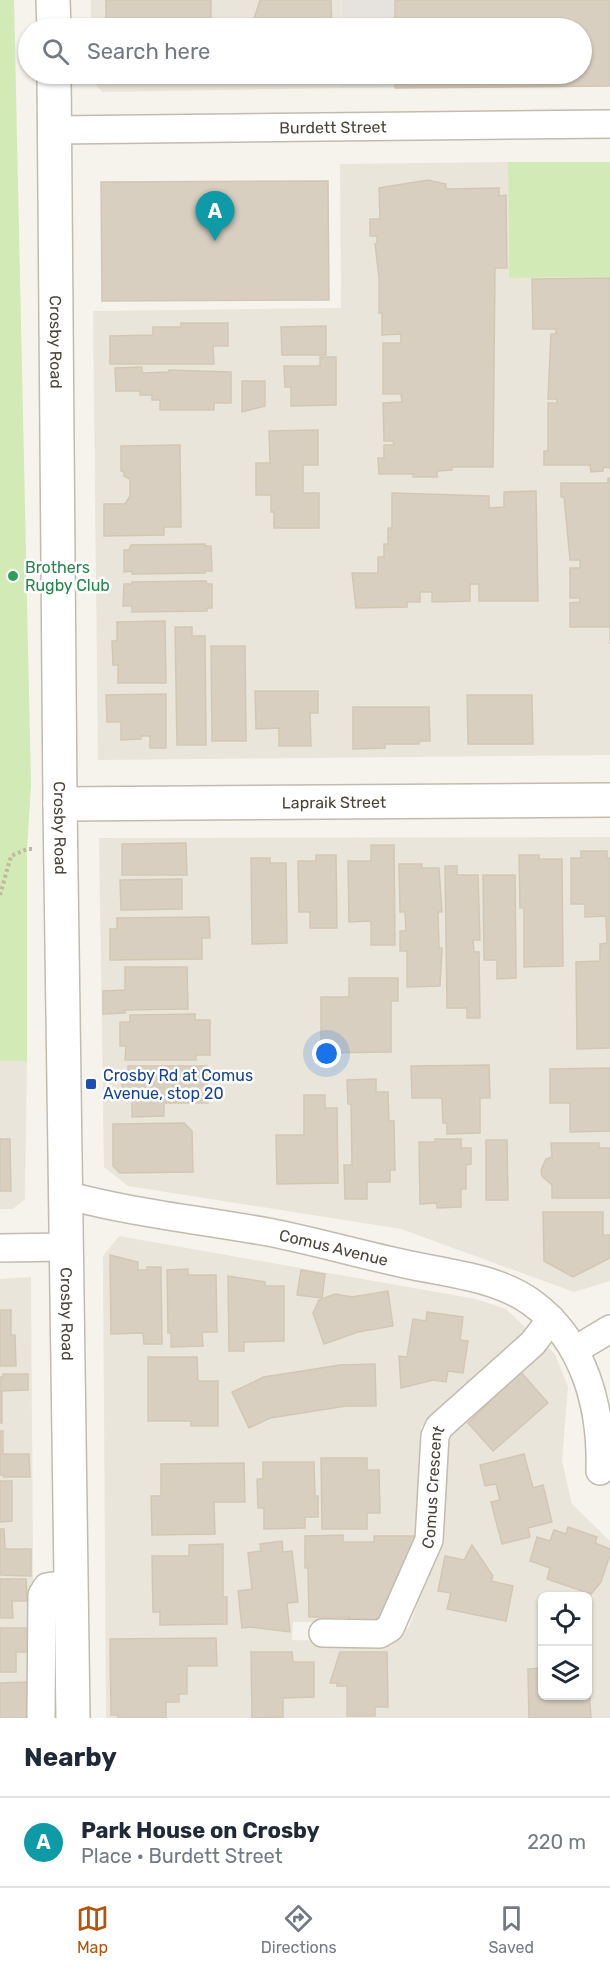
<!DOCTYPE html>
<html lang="en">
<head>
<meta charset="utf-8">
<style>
  :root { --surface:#fff; --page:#f6f6f7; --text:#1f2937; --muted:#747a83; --line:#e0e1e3; --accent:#b45309 }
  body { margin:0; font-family:Rubik,sans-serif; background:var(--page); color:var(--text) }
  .controls { position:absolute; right:18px; bottom:18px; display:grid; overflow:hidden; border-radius:9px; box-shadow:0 2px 4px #0004 }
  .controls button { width:54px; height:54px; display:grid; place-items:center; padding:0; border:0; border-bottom:2px solid var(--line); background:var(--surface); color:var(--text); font:30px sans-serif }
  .you { position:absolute; left:327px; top:1054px; width:21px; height:21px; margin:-15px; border:4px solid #fff; border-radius:50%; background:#1a73e8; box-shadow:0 0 0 9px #1a73e833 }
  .badge { display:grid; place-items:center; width:39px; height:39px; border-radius:50%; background:var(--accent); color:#fff; font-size:20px; font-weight:700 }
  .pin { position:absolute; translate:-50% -50px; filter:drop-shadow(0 2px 3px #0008) }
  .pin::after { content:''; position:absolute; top:32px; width:21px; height:18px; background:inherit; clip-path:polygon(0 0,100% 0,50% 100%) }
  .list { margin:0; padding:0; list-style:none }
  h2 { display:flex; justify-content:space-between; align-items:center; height:78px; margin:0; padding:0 24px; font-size:26px }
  h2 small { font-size:20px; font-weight:400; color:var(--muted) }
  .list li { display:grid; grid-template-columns:39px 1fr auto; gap:18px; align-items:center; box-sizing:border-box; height:90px; padding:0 24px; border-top:2px solid var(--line) }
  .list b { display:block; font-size:22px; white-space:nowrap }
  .list p { margin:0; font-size:20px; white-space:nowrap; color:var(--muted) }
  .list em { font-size:20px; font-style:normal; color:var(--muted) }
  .icon { flex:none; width:33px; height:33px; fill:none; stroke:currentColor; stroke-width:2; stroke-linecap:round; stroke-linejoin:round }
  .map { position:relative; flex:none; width:610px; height:1718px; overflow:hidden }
  .search { position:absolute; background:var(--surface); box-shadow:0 2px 4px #0004; left:18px; right:18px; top:18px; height:66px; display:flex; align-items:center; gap:15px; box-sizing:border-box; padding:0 21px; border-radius:33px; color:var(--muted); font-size:22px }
  .sheet { height:168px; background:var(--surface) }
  nav { display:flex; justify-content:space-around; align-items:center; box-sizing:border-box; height:84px; border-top:2px solid var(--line); background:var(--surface); font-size:16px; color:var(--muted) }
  nav a { display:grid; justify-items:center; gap:3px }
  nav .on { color:var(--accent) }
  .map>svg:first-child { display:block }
</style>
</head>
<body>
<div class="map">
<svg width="610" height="1718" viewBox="0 0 610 1718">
  <rect width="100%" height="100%" fill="#f6f3ec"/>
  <g fill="#eae5da" fill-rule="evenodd">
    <polygon points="91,0 342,0 341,28 91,28"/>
    <polygon points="91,74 341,74 340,88 102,92 91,79"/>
    <polygon points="508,162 509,278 610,277 610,755 98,760 93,311 341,308 340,164"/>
    <polygon points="610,837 610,1281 574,1292 401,1229 128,1186 104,1167 99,838"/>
    <polygon points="0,1061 27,1061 25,1199 13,1209 0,1209"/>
    <path d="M119 1236 476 1299 506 1309 528 1330 421 1427 420 1530 378 1621 293 1622 292 1640 389 1642 409 1627 439 1543V1444L542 1342 555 1354 568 1387 562 1461 572 1504 610 1541V1718H106L103 1256ZM542 1596H588V1696H542Z"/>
    <polygon points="31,1277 34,1718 0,1718 0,1279"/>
  </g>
  <polygon fill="#e6e2dd" points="342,0 610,0 610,86 340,88 341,74 582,74 582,28 341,28"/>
  <g fill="#d2eab5">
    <polygon points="0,0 14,0 31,785 27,849 27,1061 0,1061"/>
    <polygon points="508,162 610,162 610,277 509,278"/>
  </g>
  <g fill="#d8cfc1" stroke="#d3c7b4" stroke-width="1.5">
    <rect x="106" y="0" width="105" height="28"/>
    <polygon points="260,0 331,0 332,28 262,28 262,25 252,25"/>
    <polygon points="395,0 610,0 610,86 395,88 395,74 582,74 582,28 395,28"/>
    <polygon points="428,180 446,184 446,189 499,188 499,196 506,195 507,268 495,268 493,467 452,467 452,470 437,471 437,477 413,477 413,474 379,474 378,458 384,458 384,445 394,445 393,441 384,441 383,403 402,402 401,394 383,394 383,343 401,343 401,334 382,335 382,313 379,313 379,277 375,244 377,243 377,236 370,236 370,219 380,219 379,188"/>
    <polygon points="328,181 329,300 102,301 101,182"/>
    <polygon points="610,278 610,468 603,467 603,471 591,472 590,465 544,465 544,451 548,451 548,403 557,403 557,399 548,399 551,334 556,334 556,329 533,329 532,279"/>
    <polygon points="181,323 228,323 228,346 213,346 214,364 110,364 110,336 153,335 153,327 181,327"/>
    <polygon points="326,326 326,355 282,355 281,327"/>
    <polygon points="320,357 336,357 336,405 291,406 291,387 285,387 284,366 320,366"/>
    <polygon points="142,367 142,373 169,372 169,370 231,372 231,403 214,403 214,410 160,410 160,400 152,400 152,395 140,395 140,391 116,391 115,368"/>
    <polygon points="242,381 265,381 265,406 242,412"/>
    <polygon points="318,430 318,465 303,465 303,493 319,493 319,528 274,528 274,512 271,512 271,495 256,495 256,463 270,463 269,431"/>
    <polygon points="180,445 181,527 164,527 164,535 104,536 104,504 125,504 130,496 130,479 124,476 124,472 121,471 121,446"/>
    <polygon points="608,478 610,478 610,644 610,627 570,627 570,603 580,602 580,598 570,598 570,568 580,568 580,560 570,560 564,497 561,497 561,483 608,483"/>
    <polygon points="536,491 538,601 479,601 479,584 470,584 470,601 432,602 432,592 420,592 420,602 407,602 407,607 356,608 352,573 378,573 378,557 384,557 384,544 388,544 388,528 392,528 392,493 489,496 489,508 504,507 504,492"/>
    <polygon points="205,544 205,546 211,546 212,571 205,571 205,573 132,574 132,571 124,572 124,550 129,550 131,545"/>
    <polygon points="206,581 207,584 212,584 212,608 207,608 207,611 132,612 132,606 123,606 124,584 132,584 132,582"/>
    <polygon points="165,621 166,683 118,683 118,665 113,665 112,641 117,641 117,622"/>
    <polygon points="175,627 192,627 192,636 205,636 206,745 177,745"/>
    <polygon points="211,646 245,646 246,741 212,741"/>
    <polygon points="255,691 318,691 318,713 310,713 311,746 279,746 279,728 256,729"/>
    <polygon points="166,694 166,748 150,748 150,736 141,736 141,739 121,740 121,722 107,722 106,695"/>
    <polygon points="467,695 532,695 533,744 468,744"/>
    <polygon points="353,707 429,707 430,741 419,741 419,744 385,744 385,748 353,749"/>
    <polygon points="186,843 187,875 122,875 122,844"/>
    <polygon points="371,845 394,845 395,945 371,945 371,921 349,922 348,861 371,861"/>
    <polygon points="581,851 607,851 607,858 610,858 610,1048 577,1049 576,962 600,961 600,944 607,943 606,916 585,917 585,904 571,904 571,858 581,858"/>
    <polygon points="316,855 336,855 337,928 310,928 310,912 299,912 298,861 316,861"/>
    <polygon points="519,855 539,855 539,859 562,859 563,966 524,967 524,908 520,908"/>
    <polygon points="251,858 270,858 270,863 286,863 287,943 252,944"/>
    <polygon points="399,864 422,864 421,868 439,868 442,912 438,912 439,948 442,948 440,986 407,987 407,951 400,951 400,931 406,931 405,912 400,912"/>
    <polygon points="445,866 457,866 457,875 478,875 480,940 473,940 474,952 479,952 480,1018 467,1018 467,1008 447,1008"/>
    <polygon points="483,875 515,875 516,978 497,979 497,960 484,960"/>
    <polygon points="182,879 182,909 121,910 120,880"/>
    <polygon points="209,917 210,938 202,938 202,959 110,960 110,929 117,929 117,918"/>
    <polygon points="125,967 187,967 188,1009 125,1010 125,1013 103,1014 103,991 125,990"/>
    <polygon points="349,978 398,978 398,1001 391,1001 391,1052 321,1053 321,997 349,997"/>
    <polygon points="195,1014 195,1020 210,1020 210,1055 196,1055 196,1060 125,1060 126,1046 120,1046 120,1022 130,1022 130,1015"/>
    <polygon points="489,1065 490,1098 480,1098 480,1133 447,1134 447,1123 443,1123 442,1098 412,1098 411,1066"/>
    <polygon points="128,1066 207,1066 208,1103 164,1103 164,1116 132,1117 132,1091 122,1091 122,1076 128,1076"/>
    <polygon points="610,1068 610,1131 570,1132 570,1103 550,1103 550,1069"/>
    <polygon points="376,1079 376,1092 388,1092 389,1121 394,1121 395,1170 390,1170 390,1182 367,1182 367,1199 345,1199 344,1165 352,1165 351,1104 348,1104 347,1080"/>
    <polygon points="304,1095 325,1095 325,1108 337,1108 338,1183 277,1184 276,1135 304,1135"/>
    <polygon points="184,1123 192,1131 193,1172 120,1173 113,1166 113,1124"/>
    <polygon points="0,1139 10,1139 11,1191 0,1191"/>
    <polygon points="435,1139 461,1139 461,1148 471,1148 471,1164 466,1165 466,1189 461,1189 461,1207 437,1208 437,1203 420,1204 419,1142 435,1142"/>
    <polygon points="486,1140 507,1140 508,1200 486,1200"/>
    <polygon points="551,1143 599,1143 599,1148 610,1148 610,1198 552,1198 552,1185 542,1176 541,1170 546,1159 552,1157"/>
    <polygon points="543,1212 603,1212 603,1235 610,1235 610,1258 573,1277 544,1261"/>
    <polygon points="110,1255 138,1262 138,1270 147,1270 147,1267 161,1267 162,1344 144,1344 143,1333 111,1334"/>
    <polygon points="188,1269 188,1275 216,1275 217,1332 202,1332 203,1346 171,1347 171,1333 168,1333 167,1270"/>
    <polygon points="301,1270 325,1274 322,1298 297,1295"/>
    <polygon points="228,1276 265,1282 265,1286 284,1286 284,1341 244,1342 244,1351 229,1351"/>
    <polygon points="388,1291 393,1326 358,1332 324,1344 313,1313 319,1300 335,1294 352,1297"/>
    <polygon points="0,1310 11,1310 11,1335 15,1335 16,1366 0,1366"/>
    <polygon points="427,1312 463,1317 460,1340 468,1341 463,1373 448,1371 446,1382 433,1380 401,1388 399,1356 407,1357 413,1319 426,1321"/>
    <polygon points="148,1357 197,1357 198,1381 218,1381 218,1426 191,1426 191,1421 148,1421"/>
    <polygon points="375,1364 376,1406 346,1406 270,1418 249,1428 232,1392 264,1377 340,1365"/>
    <polygon points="519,1370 548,1403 493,1451 468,1423 488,1404 482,1397"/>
    <polygon points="3,1374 28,1374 28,1390 2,1391 2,1423 0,1423 0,1377 3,1377"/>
    <polygon points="0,1431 3,1431 3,1454 29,1454 30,1477 4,1477 3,1475 0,1475"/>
    <polygon points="524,1454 533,1488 543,1485 552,1522 528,1528 530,1537 502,1544 491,1502 500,1500 496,1484 485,1486 480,1465"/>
    <polygon points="321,1458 367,1458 367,1470 379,1470 380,1513 367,1513 367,1529 322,1529"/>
    <polygon points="263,1462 314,1462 315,1496 318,1496 318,1517 305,1517 305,1528 264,1529 264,1508 258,1508 257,1479 263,1479"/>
    <polygon points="244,1463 245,1502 214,1502 215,1534 152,1535 151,1496 161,1496 161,1464"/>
    <polygon points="0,1481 12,1481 12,1521 0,1522"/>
    <polygon points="568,1527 597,1537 595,1543 610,1549 610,1555 601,1582 591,1594 547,1579 550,1568 530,1561 537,1537 550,1541 554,1530 566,1534"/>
    <polygon points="0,1529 4,1529 5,1549 31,1549 31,1576 0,1575"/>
    <polygon points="343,1535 343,1542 374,1542 374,1536 414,1536 415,1541 378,1621 349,1621 349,1617 309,1617 308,1568 305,1568 305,1536"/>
    <polygon points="282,1541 283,1552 292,1551 298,1602 287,1603 290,1632 251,1627 242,1628 238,1591 252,1589 248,1553 261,1551 260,1544"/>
    <polygon points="223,1544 223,1597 227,1597 227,1624 160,1625 160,1612 153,1612 152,1556 189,1556 189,1545"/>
    <polygon points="472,1545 493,1576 491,1581 513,1586 506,1621 447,1609 451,1593 438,1591 445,1556 464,1560"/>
    <polygon points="0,1579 26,1579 27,1601 12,1601 13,1618 0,1618"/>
    <polygon points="0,1628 32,1628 32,1652 16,1652 16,1672 0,1672"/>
    <polygon points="216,1638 217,1666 187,1666 187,1694 179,1694 179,1702 166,1702 166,1718 118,1718 118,1715 111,1715 110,1639"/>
    <polygon points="251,1652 292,1652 293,1662 314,1662 314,1697 283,1698 283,1717 252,1718"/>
    <polygon points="340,1652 387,1652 388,1707 375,1707 375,1716 347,1716 347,1686 337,1686 337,1683 330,1683"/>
    <polygon points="542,1668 542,1696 588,1696 588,1673 591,1718 529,1718 528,1669"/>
    <polygon points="30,1682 30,1718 0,1718 0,1683"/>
  </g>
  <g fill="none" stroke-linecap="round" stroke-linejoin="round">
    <g stroke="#c2bbae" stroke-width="30">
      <g id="minor">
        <path id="s1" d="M55 130 610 124"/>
        <path id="s2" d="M66 1195C132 1213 201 1220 268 1232 314 1241 359 1254 405 1264 446 1273 496 1277 531 1302 585 1341 602 1408 600 1471"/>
        <polyline points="0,1248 67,1247"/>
        <polyline points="575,1350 610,1329"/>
        <path id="s3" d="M323 1633 380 1634 390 1628 429 1540 435 1436 439 1427 533 1343 551 1319"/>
        <polyline points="41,1718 42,1595 47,1587 71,1584"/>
      </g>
    </g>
    <g stroke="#c2bbae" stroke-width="36">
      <g id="tertiary">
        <polyline points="53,0 54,28"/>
        <path id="s4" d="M54 74 60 804 73 1718"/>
        <path id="s5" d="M60 804 610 800"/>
      </g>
    </g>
    <polyline stroke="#c4b79f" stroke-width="4" stroke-dasharray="3 3" stroke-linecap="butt" points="0,895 11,856 27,849 33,849"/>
    <use href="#minor" stroke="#fff" stroke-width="27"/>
    <use href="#tertiary" stroke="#fff" stroke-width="33"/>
  </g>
  <circle fill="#2e9e5b" stroke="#fff" stroke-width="2" cx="13" cy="576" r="6"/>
  <rect fill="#1a4fb4" stroke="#fff" stroke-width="2" x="85" y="1078" width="12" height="12" rx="3"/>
  <g text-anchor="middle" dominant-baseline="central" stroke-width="5" stroke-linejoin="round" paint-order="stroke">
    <g font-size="16" fill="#4b4439" stroke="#fff">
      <text stroke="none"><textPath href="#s1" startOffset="278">Burdett Street</textPath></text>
      <text stroke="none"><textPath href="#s4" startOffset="268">Crosby Road</textPath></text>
      <text stroke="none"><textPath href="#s5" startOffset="274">Lapraik Street</textPath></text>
      <text stroke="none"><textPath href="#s4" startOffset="754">Crosby Road</textPath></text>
      <text stroke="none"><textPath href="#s2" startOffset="273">Comus Avenue</textPath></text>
      <text stroke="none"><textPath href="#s4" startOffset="1240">Crosby Road</textPath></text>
      <text stroke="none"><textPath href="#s3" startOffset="218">Comus Crescent</textPath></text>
    </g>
    <g font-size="16" fill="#27864d" stroke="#fff" text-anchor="start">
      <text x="25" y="567">Brothers<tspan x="25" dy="18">Rugby Club</tspan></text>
    </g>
    <g font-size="16" fill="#164399" stroke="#fff" text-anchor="start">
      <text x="103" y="1075">Crosby Rd at Comus<tspan x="103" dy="18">Avenue, stop 20</tspan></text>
    </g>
  </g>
</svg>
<div class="controls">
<button><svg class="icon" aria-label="locate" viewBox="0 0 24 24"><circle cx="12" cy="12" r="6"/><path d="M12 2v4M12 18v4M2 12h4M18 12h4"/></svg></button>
<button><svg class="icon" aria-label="layers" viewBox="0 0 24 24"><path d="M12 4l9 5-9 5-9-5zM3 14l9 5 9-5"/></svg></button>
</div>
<div class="you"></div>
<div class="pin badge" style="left:215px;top:241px;background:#0f9aa8">A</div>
<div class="search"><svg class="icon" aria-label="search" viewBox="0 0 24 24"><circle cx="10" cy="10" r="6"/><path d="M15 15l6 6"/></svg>Search here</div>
</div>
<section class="sheet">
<h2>Nearby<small></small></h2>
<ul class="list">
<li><span class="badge" style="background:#0f9aa8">A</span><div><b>Park House on Crosby</b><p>Place · Burdett Street</p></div><em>220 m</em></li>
</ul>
</section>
<nav>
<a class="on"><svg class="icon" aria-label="map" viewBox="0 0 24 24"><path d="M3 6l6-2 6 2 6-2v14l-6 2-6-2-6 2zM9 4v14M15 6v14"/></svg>Map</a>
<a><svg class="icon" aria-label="directions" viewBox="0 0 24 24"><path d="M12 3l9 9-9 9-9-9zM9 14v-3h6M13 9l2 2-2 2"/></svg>Directions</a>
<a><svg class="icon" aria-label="saved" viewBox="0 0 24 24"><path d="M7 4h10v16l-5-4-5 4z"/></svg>Saved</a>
</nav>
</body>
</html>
